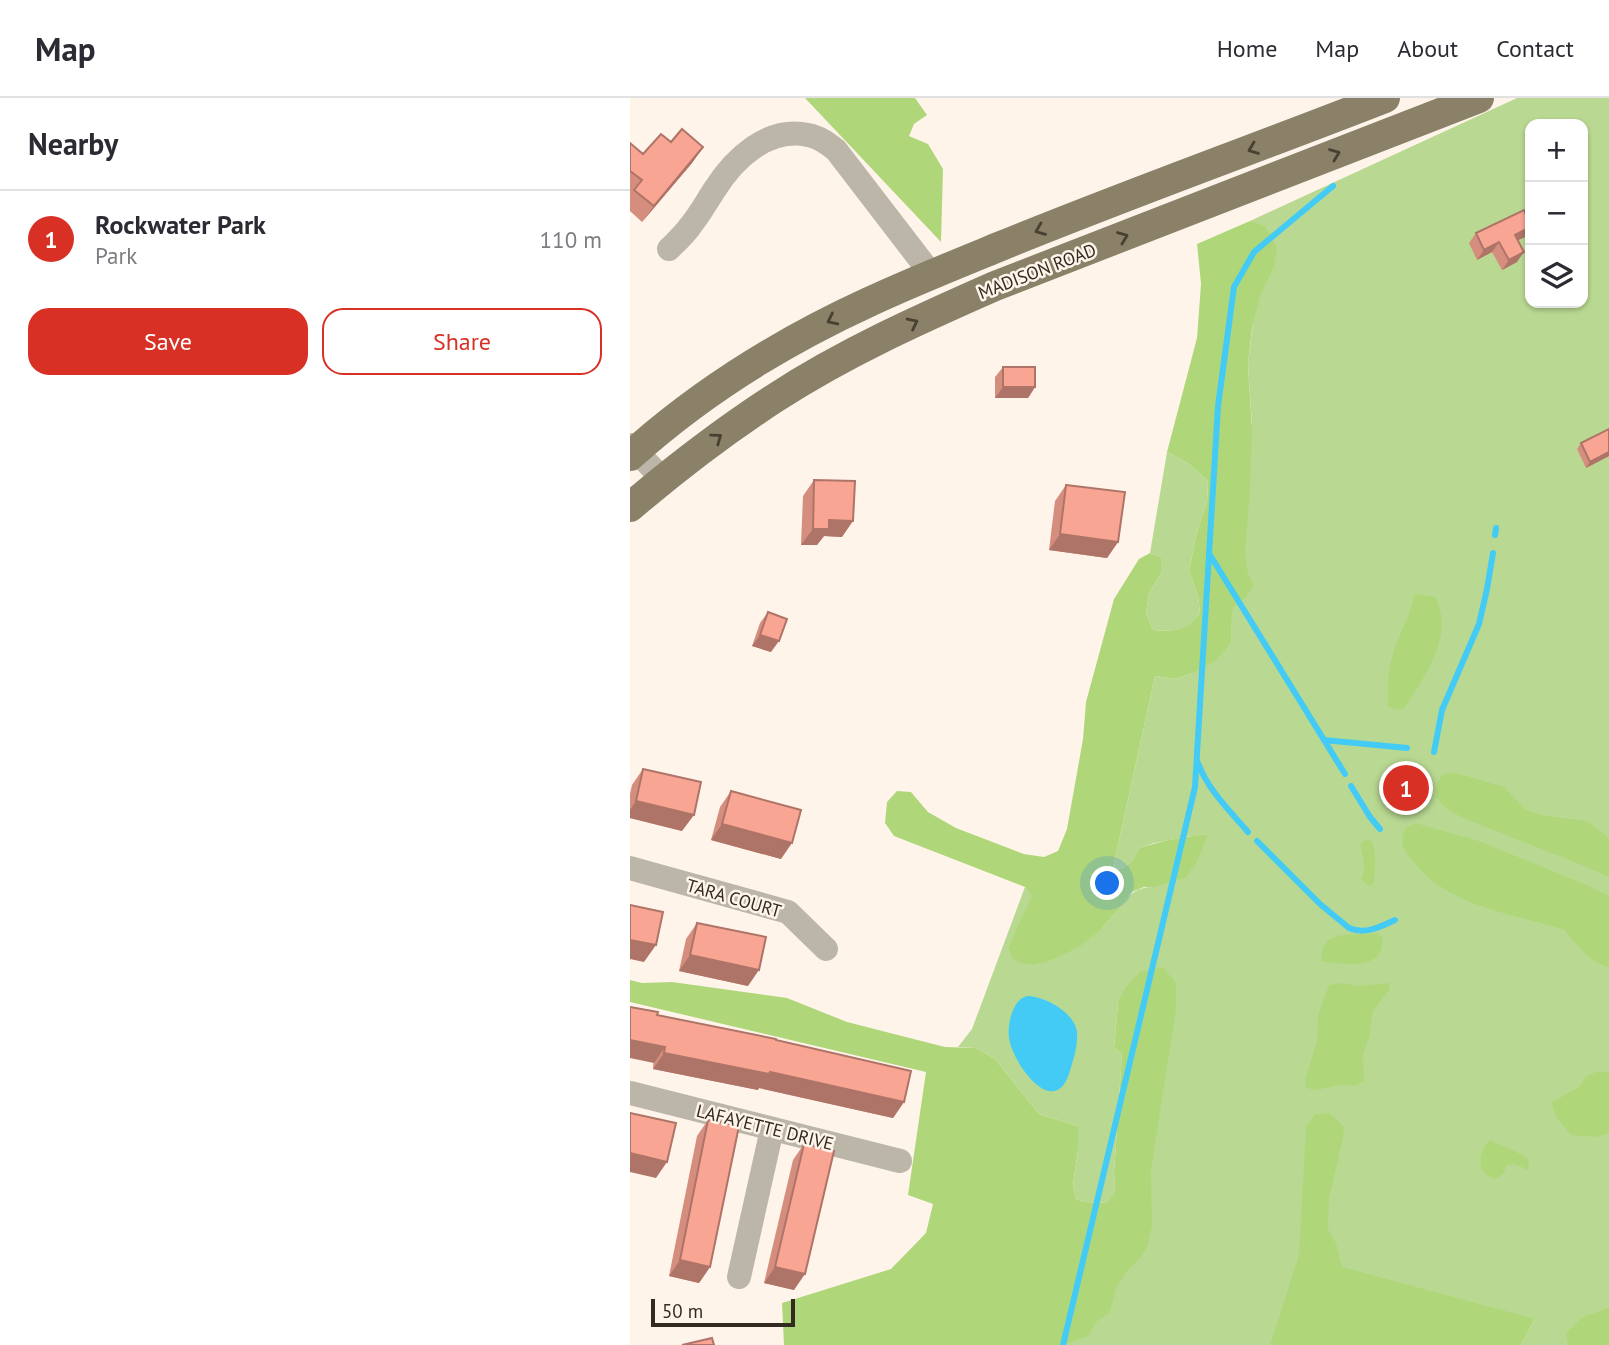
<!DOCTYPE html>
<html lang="en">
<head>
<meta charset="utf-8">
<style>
  :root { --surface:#fff; --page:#f2f2f3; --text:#2b2b33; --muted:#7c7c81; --line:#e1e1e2; --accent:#d93025 }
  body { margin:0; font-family:"PT Sans",sans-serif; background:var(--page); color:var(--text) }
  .controls { position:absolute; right:21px; top:21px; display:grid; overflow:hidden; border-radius:14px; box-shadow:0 2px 5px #0004 }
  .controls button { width:63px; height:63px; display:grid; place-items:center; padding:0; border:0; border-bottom:2px solid var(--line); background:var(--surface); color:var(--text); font:35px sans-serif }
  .scale { position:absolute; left:21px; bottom:18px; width:144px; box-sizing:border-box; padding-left:7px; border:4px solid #332a20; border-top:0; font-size:19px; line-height:24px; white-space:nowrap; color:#332a20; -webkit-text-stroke:5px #fff4ea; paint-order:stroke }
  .you { position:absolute; left:478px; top:786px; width:24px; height:24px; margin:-18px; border:5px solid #fff; border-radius:50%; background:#1a73e8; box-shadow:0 0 0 10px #1a73e833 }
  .badge { display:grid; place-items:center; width:46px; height:46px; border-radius:50%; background:var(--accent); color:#fff; font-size:23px; font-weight:700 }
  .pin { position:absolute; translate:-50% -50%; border:4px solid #fff; box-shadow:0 2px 7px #0006 }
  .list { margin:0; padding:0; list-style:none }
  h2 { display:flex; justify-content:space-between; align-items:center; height:91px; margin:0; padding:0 28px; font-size:30px }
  h2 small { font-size:23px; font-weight:400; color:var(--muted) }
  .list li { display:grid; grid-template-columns:46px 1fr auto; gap:21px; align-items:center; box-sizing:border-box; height:98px; padding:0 28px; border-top:2px solid var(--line) }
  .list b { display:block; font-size:26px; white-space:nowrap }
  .list p { margin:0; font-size:23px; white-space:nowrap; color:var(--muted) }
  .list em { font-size:23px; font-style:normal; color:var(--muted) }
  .actions { display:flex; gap:14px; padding:21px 28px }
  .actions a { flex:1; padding:16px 0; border:2px solid var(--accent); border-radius:21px; text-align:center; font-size:24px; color:var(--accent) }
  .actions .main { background:var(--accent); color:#fff }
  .icon { flex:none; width:38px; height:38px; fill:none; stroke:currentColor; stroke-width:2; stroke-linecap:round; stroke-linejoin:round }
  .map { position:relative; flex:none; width:979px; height:1247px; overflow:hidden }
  header { display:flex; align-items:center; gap:42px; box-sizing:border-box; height:98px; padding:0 35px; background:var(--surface); border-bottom:2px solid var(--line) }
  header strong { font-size:33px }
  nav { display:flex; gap:38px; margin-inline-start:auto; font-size:24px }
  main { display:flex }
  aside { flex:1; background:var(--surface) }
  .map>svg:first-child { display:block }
</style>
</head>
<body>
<header>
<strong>Map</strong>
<nav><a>Home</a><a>Map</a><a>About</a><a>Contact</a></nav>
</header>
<main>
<aside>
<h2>Nearby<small></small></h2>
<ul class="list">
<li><span class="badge">1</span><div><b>Rockwater Park</b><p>Park</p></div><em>110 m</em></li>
</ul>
<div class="actions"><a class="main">Save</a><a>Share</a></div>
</aside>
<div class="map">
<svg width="979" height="1247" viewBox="0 0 979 1247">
  <rect width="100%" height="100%" fill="#fff4ea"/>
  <g fill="#b9d992" fill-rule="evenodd">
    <path d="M887 0H979V1247H891L905 1221 649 1247H434L436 1246 500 1119 539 876 488 904 484 950 492 956 484 1074 485 1094 478 1105 454 1104 446 1101 443 1087 448 1052V1028L409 1016 365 961 346 950 328 949 342 931 395 789 403 798 378 848 420 863C436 854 453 847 467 835 487 818 494 788 524 789L561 738 524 745 509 750 502 763 492 771 483 770 525 578 545 581 563 575 622 326 618 267 623 224 620 123ZM900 26H953V205H900Z"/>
    <path d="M537 354 559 366 578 383 577 404 567 433 559 473 568 498 570 515C554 534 547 534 523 532L516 516 519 495 531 476V459L520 455Z"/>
  </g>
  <g fill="#afd77a">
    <polygon points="175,0 285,0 297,17 284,26 279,38 298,46 313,71 311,144"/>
    <path d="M620 123 635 128 647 150 644 169 630 198 622 230 618 267 622 329 620 392 615 454 618 476 624 487 615 500 603 510 601 524V544L596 551 585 563 563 575 545 581 525 578 483 770 492 771 502 763 509 750C531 743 555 738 578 737L566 766 555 780 524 789H514L502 794 469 834 449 849 420 863 403 867 391 865 382 860 378 848 402 798 395 789 264 738 255 725 257 704 267 693 281 694 298 714 326 730 394 756 414 759 428 753 437 731 453 641 456 604 484 501 509 461 520 455 531 459V476L519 495 516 516 523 532C546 534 555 533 570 515L568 498 559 473 567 433 577 404 578 383 559 366 537 354 567 240 571 186 567 146Z"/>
    <path d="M787 496 805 499C826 537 794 580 774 610L766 612 758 608C757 587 758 567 766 547 772 530 781 516 783 499Z"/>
    <path d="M822 675 837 678 874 689 896 712 917 718 957 723 979 740V779L954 768 831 719C811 707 796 699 813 676Z"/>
    <path d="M786 725 849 743 957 787 979 798V869C963 867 944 845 935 832 881 815 816 809 780 760 772 748 770 745 775 730Z"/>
    <path d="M740 741C748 753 745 771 744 785L739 788 731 781C737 769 732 758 730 745Z"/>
    <path d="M748 835 753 840C752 846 752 853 748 857 738 871 705 865 691 863 691 828 725 839 748 835Z"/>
    <polygon points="533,869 546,885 546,912 521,1072 522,1128 518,1146 512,1158 497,1173 486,1190 480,1214 466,1224 458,1238 434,1247 154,1247 152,1205 261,1171 296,1135 303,1106 278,1097 296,974 0,904 0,882 12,885 42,884 157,900 217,924 315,949 346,950 365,961 409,1016 448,1028 448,1052 443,1087 446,1101 454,1104 477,1105 485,1094 484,1074 492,956 484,950 488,904 495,890 510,874"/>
    <polygon points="713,885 728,888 759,885 760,891 743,913 739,940 733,956 734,983 726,988 711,987 686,992 676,990 675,982 687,943 688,917 699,887"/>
    <path d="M966 974H979V1035L967 1039 941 1037C933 1025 923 1020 922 1004L949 989 956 978Z"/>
    <polygon points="700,1015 714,1029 713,1040 699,1101 698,1131 706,1145 712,1169 905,1221 891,1247 640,1247 669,1157 676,1028 685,1016"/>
    <path d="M860 1042C874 1050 887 1052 899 1062L898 1072 885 1066 877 1067 873 1076 865 1081C846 1076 847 1054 860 1042Z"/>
    <polygon points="978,1210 979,1211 979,1247 938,1247 936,1235 953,1219"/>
  </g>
  <path fill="#43cbf5" d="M397 898C415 898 445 915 447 934 448 948 443 963 439 976 423 1022 382 964 379 940 378 932 379 925 381 918 384 909 387 901 397 898Z"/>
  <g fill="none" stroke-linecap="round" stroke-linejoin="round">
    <g stroke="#43cbf5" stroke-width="6">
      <polyline points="865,437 866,430"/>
      <polyline points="580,457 715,676"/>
      <polyline points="694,642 777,650"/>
      <polyline points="804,654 812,612 849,526 857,491 863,455"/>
      <path d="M568 665C578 692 599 712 618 734"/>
      <polyline points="721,688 740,719 750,731"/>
      <path d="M627 743 690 806 719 830C735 837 750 829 765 822"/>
      <polyline points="433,1247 565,689 588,308 604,189 624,154 703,88"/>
    </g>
    <g stroke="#bcb6a9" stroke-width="24">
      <path d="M39 151C47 143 55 136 61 127 70 116 77 103 85 91 104 61 138 28 178 37 189 39 197 45 206 52L302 177"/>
      <polyline points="0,347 33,381"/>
      <polyline points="0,770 158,814 196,851"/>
      <polyline points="0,995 270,1063"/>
      <polyline points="109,1179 142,1031"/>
    </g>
    <g stroke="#8b8169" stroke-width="30">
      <path d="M0 358C70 295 154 243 239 204 282 184 327 166 371 148 498 96 627 50 755 0"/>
      <path d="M0 409C46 370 94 333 145 300 214 255 290 221 365 188L849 0"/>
    </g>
  </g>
  <g fill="#d58e7e">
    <polygon points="41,44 73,49 62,65 12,124 0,113 0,45 13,56"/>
    <polygon points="900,126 900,131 895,139 888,142 887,164 872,172 862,154 847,162 839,145 846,135"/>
    <polygon points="373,269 405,289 398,300 365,300 365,279"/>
    <polygon points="951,345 979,358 956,370 947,351"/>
    <polygon points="184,382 212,439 194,438 187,447 171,447 173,398"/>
    <polygon points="436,387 488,444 477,460 419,452 425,403"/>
    <polygon points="138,514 141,554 122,548 130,525"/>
    <polygon points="13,671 52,733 0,720 0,696 2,687"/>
    <polygon points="101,693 151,761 81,742 90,709"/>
    <polygon points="67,825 118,888 49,873 56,841"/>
    <polygon points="27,917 146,942 274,1004 263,1020 129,990 128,992 23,971"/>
    <polygon points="78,1022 80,1169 69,1185 39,1178 67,1038"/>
    <polygon points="174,1046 164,1192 134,1185 163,1062"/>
  </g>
  <g fill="#ae7467">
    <polygon points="73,49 62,65 12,124 24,108"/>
    <polygon points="900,129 895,139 878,147 885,137"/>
    <polygon points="869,144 862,154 847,162 854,152"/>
    <polygon points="894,154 887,164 872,172 879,162"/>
    <polygon points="373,289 405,289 398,300 365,300"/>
    <polygon points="979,354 979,358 956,370 960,364"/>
    <polygon points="199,422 223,423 212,439 194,438 187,447 171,447 183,431"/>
    <polygon points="430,436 488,444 477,460 419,452"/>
    <polygon points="130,537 149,543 141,554 122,548"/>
    <polygon points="6,703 64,717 52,733 0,720 0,712"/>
    <polygon points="92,726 162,745 151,761 81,742"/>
    <polygon points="0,842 26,847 14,864 0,861"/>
    <polygon points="60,857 129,872 118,888 49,873"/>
    <polygon points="0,942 35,949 24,965 0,960"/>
    <polygon points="34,955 140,974 274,1004 263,1020 129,990 128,992 23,971"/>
    <polygon points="0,1055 37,1064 26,1080 0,1074"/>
    <polygon points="50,1162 80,1169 69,1185 39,1178"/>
    <polygon points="145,1169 175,1176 164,1192 134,1185"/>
  </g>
  <g fill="#f8a593" stroke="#ae7467" stroke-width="2">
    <polygon points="52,31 73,49 24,108 4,92 12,82 0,73 0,45 13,56 31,36 41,44"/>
    <polygon points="894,112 900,126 900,129 885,137 894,154 879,162 869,144 854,152 846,135"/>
    <rect x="373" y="269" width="32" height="20"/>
    <polygon points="979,331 979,354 960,364 951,345"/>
    <polygon points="184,382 225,383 223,423 199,422 199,431 183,431"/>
    <polygon points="436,387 495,394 488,444 430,436"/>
    <polygon points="138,514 157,521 149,543 130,537"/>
    <polygon points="13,671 71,684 64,717 6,703"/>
    <polygon points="101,693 171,712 162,745 92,726"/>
    <polygon points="0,807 33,814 26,847 0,842"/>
    <polygon points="67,825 136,839 129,872 60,857"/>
    <polygon points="0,909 28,914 27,917 146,941 146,942 281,973 274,1004 140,974 139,976 34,955 35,949 0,942"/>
    <polygon points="0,1015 46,1025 37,1064 0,1055"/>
    <polygon points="78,1022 109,1028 80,1169 50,1162"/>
    <polygon points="174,1046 204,1053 175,1176 145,1169"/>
    <polygon points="82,1240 84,1247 52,1247"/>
  </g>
  <defs><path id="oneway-chevron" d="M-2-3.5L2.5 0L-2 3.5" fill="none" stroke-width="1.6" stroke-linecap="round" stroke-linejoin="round" transform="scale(1.75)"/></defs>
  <g stroke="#494032">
    <use href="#oneway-chevron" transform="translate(623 51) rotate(159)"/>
    <use href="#oneway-chevron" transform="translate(705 56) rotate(-21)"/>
    <use href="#oneway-chevron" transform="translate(410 132) rotate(158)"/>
    <use href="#oneway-chevron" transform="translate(493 139) rotate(-21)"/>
    <use href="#oneway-chevron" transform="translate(202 222) rotate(154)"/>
    <use href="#oneway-chevron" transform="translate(283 225) rotate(-26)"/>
    <use href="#oneway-chevron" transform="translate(87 340) rotate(-36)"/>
  </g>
  <g text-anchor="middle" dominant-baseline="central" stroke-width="5" stroke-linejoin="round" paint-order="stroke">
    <g font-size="18" fill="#332a20" stroke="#fff4ea">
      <text transform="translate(407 173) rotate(-21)">MADISON ROAD</text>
      <text transform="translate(104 800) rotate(16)">TARA COURT</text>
      <text transform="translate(135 1029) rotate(14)">LAFAYETTE DRIVE</text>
    </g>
  </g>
</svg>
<div class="controls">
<button>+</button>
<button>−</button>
<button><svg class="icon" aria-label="layers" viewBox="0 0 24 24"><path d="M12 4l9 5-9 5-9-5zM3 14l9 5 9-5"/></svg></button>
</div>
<div class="scale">50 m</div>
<div class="you"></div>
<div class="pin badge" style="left:776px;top:690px">1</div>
</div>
</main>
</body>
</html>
